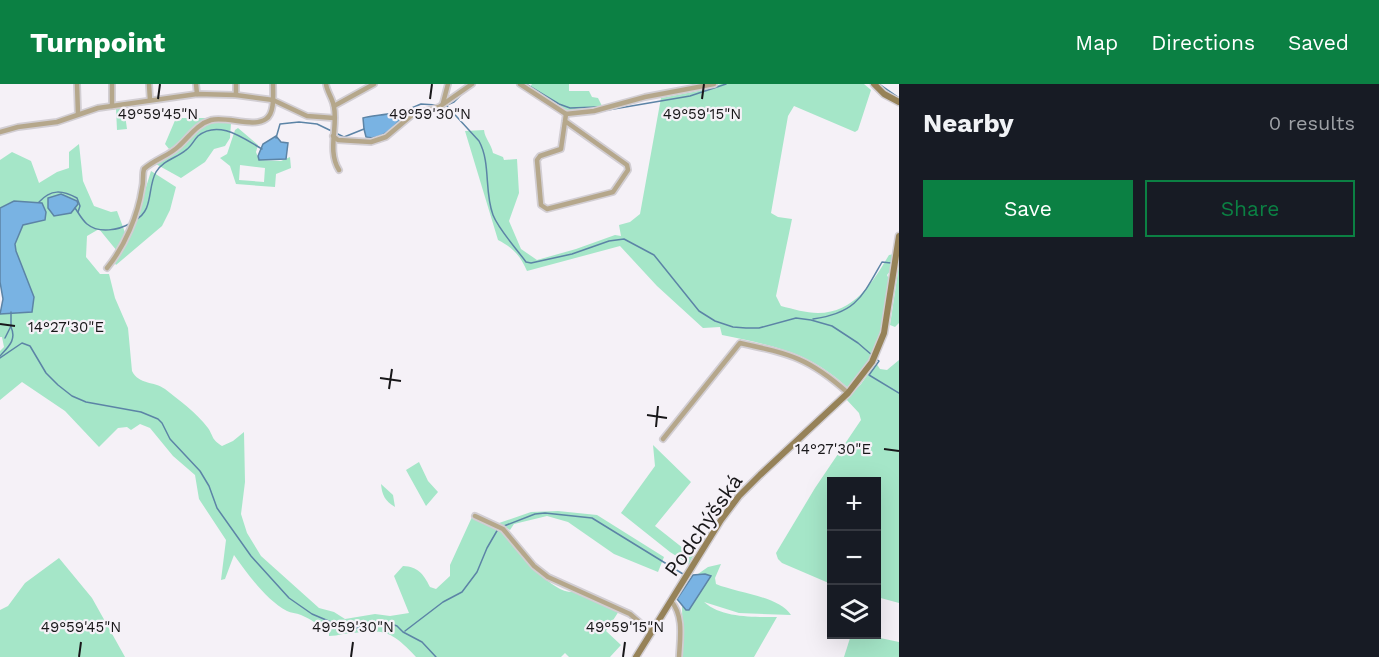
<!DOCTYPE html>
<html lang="en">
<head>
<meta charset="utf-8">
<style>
  :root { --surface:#171b24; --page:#20242c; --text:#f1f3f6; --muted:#9ea1a6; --line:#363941; --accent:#0b8043 }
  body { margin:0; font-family:"Work Sans",sans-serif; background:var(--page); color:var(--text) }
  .controls { position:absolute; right:18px; bottom:18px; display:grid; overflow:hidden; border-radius:0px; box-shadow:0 6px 24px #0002 }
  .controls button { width:54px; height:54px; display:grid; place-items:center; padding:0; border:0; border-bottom:2px solid var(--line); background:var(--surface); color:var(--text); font:30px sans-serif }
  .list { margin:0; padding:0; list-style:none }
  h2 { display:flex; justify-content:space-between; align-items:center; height:78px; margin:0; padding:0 24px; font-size:26px }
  h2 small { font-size:20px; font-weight:400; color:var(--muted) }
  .actions { display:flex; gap:12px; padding:18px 24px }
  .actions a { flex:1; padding:14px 0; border:2px solid var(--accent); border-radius:0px; text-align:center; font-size:21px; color:var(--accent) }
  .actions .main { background:var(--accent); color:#fff }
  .icon { flex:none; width:33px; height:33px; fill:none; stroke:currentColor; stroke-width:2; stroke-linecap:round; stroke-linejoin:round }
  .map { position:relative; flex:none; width:899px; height:573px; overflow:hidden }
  header { display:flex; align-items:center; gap:36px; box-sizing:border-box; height:84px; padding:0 30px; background:var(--accent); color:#fff }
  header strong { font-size:28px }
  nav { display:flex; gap:33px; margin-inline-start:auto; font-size:21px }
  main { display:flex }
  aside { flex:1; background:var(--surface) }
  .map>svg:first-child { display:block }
</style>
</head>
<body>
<header>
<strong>Turnpoint</strong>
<nav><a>Map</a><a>Directions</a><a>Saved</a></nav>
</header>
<main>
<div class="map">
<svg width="899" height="573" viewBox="0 0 899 573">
  <rect width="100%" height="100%" fill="#f5f1f7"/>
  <g fill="#a5e6c8" fill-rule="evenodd">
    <path d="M532 0H569V7H589L592 13 598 14 602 22C570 37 554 20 529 4Z"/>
    <path d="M721 0H864L871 6 858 46 855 48 794 22 788 32 771 129 778 133 792 135 776 212 781 222C793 225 806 229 818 229 854 229 873 198 889 171L894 170 891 186 887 191 890 197 881 250 876 263 873 264 876 266 868 280 848 304C808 267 774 262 722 251L720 243 703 244 657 202 620 162 527 187C520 171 513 164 498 156L465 47 484 46C485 55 491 59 493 69L503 73 504 76 517 75 519 109 509 137 521 165 537 176 576 165 615 151 621 152 619 141 630 138 640 130 661 14 698 7Z"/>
    <polygon points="124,24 127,45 117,46 116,25"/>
    <path d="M176 34H207C195 43 182 60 169 65L165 60Z"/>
    <polygon points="208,39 231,39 230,54 225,62 214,65 205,78 181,94 154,79 176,68 190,53"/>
    <path d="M238 44 258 61 256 68 259 76 281 77 290 73 291 84 276 90 275 103 236 100 230 82 220 74 227 70 235 46ZM240 81 265 84 264 98 239 96Z"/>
    <path d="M79 60 83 97 94 122 111 128 117 127 126 151 117 167 99 145 87 152 86 173 100 190H109L115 214 128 244 132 287C139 301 154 297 165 305 179 316 197 329 208 344 214 353 211 355 222 362L233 357 244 348 245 398 241 430 247 449 261 472 319 524 334 528 345 535 375 530 390 532 409 529 394 492 403 482C418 483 423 489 430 503L436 505 450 492V481L472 433C481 436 491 439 498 445 516 460 548 510 574 508L619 527 606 547 621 561 610 573H569L565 569 561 573H416C388 543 383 546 343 550 338 551 334 552 329 552V549C320 542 311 535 301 531 296 529 291 529 287 527 266 516 247 489 234 471L225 495 221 496 226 456 199 415 195 391 173 372 150 344 140 340 131 346 127 343 118 344 99 363 65 327 22 298 0 316V267L4 263 2 253H0V229H28L34 213 16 167 15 160 23 141 45 136 46 128 41 119 14 117 0 124V76L12 68 31 77 39 99 57 88 69 84V68Z"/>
    <polygon points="151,87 176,103 170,126 162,142 116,181 114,178 133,145"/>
    <polygon points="899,181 899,239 895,243 890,241"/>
    <polygon points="899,276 899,519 877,513 876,398 832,398 831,500 782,479 778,475 776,469 815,404 861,336 859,329 846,315 861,300 876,279 880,285 887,286"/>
    <polygon points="653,361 691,398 655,442 693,472 689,480 670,468 621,429 655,382"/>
    <polygon points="419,378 428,397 438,408 426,422 406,386"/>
    <path d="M381 400 393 411 395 423C385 417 382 411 381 400Z"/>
    <polygon points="558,427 597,431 664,473 658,488 614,470 568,438 547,432 514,440 510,446 499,439 531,428"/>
    <polygon points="59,474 92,514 125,573 0,573 0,526 8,522 25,499"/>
    <path d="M721 480 715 494 716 500C737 509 779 512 791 531L739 529 704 518C722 534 753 533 777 533L754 573H683L682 522 686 526 706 490H698L708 483Z"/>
    <polygon points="851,551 866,551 899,558 899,573 844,573"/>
  </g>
  <g fill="#79b3e3" stroke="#5c84a6" stroke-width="1.5">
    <path d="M393 29 401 35C392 45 380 57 366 53L364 45 363 34C369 32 384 31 393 29Z"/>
    <polygon points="276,52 281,58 288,59 286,75 259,76 258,72 263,60"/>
    <polygon points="61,110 77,117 78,120 71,129 54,132 48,124 48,114"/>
    <polygon points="14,117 42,119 46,128 45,136 23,141 15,160 16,167 34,213 32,228 0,230 3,215 0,198 0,124"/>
    <polygon points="705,490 711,492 689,526 686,526 677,515 693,491"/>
  </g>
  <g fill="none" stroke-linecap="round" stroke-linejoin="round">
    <g stroke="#5c84a6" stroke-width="1.5">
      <polyline points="526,0 559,20 570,24 597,23"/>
      <polyline points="879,0 899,14"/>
      <path d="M446 21 479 57C491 79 484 107 493 131 499 146 516 164 526 178L531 179 572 170 609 157 624 155 654 171 699 227 715 237 733 243 746 244H759L796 234 811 236 832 242 858 259 873 272"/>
      <polyline points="447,21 454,18 464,8"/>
      <polyline points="602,27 690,12 726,0"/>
      <polyline points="395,31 421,20 436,21"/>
      <polyline points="276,54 280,40 299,38 317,40 344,53 364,45"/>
      <path d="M39 118C51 105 62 106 77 114L80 122 78 128"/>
      <path d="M75 124C78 128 82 136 87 140 99 150 119 146 131 139"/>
      <path d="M135 136C154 127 147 104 156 88 163 76 177 74 186 66 191 63 194 56 198 52 219 35 244 55 262 65"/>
      <path d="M813 235C856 229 862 213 882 178L891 179"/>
      <polyline points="5,254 11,242 11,228"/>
      <path d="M0 272C8 263 17 256 11 243"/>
      <polyline points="0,274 22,259 30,262 46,289 58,301 72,312 86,318 141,328 158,335 162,339 170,355 200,387 209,402 217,424 251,472 289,514 312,530 338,541 357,544 386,538 397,542 403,548 422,558 436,573"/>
      <polyline points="876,275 879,277 869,291 899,309"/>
      <polyline points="504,442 535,430 545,429 592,434 683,490"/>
      <polyline points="405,547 443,518 462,508 477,488 487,464 498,445"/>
    </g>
    <g stroke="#d2ced3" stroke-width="8">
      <g id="street">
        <polyline points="77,0 78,30"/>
        <polyline points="112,0 112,22"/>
        <polyline points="149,0 150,16"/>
        <polyline points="196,0 197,10"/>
        <polyline points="236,0 236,11"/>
        <path d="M326 0C327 8 333 15 334 23 338 43 327 67 339 86"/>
        <polyline points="520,0 566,30 594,27 645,13 714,0"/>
        <polyline points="443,19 448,0"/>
        <polyline points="334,22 374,0"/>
        <polyline points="565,37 627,81 628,86 613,108 547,125 541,121 537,76 540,72 561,65 566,30"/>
        <polyline points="0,48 18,43 57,38 98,24 197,10 236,11 273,16 307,32 334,34"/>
        <polyline points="333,52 338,56 371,58 386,53 412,31 439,23 472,0"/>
        <path d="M107 184C125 162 138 131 142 104 144 97 142 91 144 85 155 75 169 72 179 62 189 53 197 40 211 36 227 32 253 44 266 35 275 29 273 10 273 0"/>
        <path d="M663 355 740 259C790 270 809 274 848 309"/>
        <polyline points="475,432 503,445 534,482 548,493 630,530 651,548"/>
        <path d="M671 517C684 532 680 554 679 573"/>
      </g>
    </g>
    <g stroke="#d2ced3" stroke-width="9">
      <g id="secondary">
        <polyline points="874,0 884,10 899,18"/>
        <polyline points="636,573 721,436 739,412 760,391 848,309 872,278 884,249 899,152"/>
      </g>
    </g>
    <use href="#street" stroke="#b5a78b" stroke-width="4.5"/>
    <use href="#secondary" stroke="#968258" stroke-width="6"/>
  </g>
  <path fill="none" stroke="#181719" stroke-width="2" d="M158 15 160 0M430 15 432 0M702 15 704 0M0 240 15 242M380 294 401 297M389 305 392 285M647 331 667 334M656 343 658 322M884 365 899 367M79 573 81 558M351 573 353 558M623 573 625 558"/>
  <g text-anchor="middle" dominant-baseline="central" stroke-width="4.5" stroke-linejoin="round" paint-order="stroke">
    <g font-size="21" fill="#181719" stroke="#f5f1f7">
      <text transform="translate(703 441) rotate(-55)">Podchýšská</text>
    </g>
  </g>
  <g font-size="15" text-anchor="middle" fill="#181719" stroke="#f5f1f7" stroke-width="4.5" stroke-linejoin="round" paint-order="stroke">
    <text x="158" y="35">49°59'45"N</text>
    <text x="430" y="35">49°59'30"N</text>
    <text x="702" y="35">49°59'15"N</text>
    <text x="66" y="248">14°27'30"E</text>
    <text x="833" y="370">14°27'30"E</text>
    <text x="81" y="548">49°59'45"N</text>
    <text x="353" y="548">49°59'30"N</text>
    <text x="625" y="548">49°59'15"N</text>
  </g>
</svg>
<div class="controls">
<button>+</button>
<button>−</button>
<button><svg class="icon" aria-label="layers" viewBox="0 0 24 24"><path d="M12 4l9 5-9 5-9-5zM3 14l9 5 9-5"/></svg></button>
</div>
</div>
<aside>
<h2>Nearby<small>0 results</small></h2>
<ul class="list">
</ul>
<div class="actions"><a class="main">Save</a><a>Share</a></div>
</aside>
</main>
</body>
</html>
